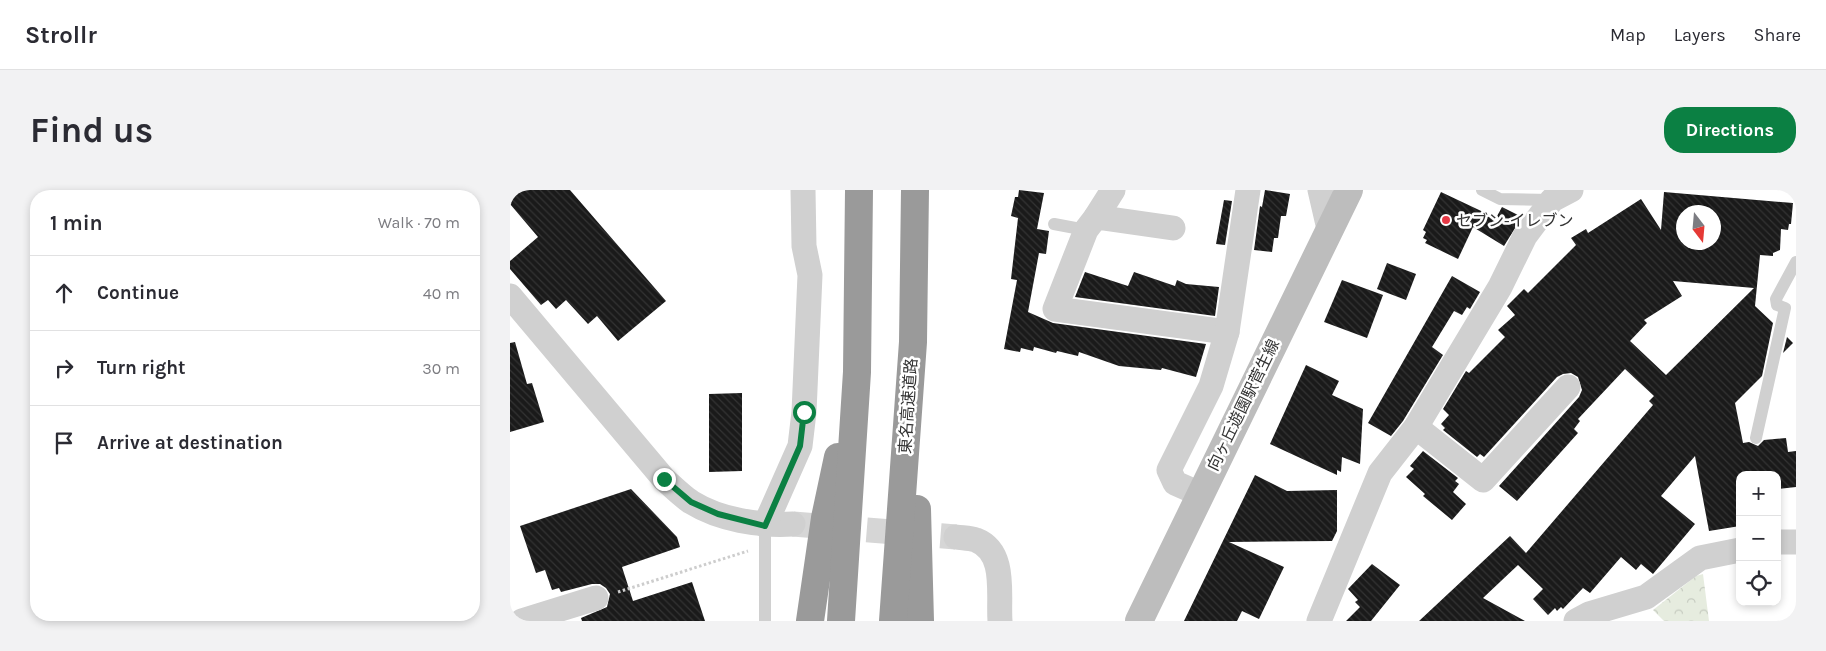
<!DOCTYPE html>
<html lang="en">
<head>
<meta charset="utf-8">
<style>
  :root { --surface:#fff; --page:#f2f2f3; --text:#2b2b33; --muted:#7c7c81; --line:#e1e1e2; --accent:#0b8043 }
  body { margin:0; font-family:Karla,"Noto Sans JP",sans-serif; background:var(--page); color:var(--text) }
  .controls { position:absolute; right:15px; bottom:15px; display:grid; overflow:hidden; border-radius:10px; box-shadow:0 2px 8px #0003 }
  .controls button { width:45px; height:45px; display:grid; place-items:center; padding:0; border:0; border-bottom:1px solid var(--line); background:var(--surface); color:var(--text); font:25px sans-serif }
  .compass { position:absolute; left:1166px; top:15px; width:45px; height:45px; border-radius:50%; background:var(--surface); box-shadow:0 2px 8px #0003; rotate:164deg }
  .stop { position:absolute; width:15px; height:15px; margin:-11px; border:4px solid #0b8043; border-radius:50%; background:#fff }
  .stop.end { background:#0b8043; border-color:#fff; box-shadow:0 1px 5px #0008 }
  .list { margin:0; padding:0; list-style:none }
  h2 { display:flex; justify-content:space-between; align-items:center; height:65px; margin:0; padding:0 20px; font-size:21px }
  h2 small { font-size:16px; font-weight:400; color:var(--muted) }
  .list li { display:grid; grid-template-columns:32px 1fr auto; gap:15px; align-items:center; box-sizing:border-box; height:75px; padding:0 20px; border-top:1px solid var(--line) }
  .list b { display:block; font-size:19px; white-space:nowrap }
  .list em { font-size:16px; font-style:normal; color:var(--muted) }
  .icon { flex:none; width:28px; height:28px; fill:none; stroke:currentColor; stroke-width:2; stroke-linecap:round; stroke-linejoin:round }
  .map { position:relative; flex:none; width:1286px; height:431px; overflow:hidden; border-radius:20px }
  header { display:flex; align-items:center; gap:30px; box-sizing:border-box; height:70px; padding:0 25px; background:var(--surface); border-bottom:1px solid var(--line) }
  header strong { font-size:24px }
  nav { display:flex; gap:28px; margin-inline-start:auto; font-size:18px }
  .intro { display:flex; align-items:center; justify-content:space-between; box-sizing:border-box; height:120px; padding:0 30px }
  h1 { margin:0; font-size:35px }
  .button { padding:12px 22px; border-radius:20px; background:var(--accent); color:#fff; font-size:18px; font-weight:700 }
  main { display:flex; gap:30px; padding:0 30px }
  aside { flex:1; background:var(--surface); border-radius:20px; box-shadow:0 2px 8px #0003 }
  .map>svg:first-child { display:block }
</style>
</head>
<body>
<header>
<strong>Strollr</strong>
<nav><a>Map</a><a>Layers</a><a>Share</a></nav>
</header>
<div class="intro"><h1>Find us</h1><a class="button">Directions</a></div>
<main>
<aside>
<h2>1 min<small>Walk · 70 m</small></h2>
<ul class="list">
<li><svg class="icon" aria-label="ahead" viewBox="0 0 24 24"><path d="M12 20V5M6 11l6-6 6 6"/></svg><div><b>Continue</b></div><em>40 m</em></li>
<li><svg class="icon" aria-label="right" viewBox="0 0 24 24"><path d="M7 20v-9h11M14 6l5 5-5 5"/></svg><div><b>Turn right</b></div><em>30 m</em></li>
<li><svg class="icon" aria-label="arrive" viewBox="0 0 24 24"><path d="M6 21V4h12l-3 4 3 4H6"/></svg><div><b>Arrive at destination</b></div></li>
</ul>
</aside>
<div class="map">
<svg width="1286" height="431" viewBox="0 0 1286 431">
  <defs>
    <pattern id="forest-crowns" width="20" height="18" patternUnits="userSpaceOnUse" patternTransform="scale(1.25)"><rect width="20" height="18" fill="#e6ecdf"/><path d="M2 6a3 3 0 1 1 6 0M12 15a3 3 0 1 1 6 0" fill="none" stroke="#c6cbc0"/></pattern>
    <pattern id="building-back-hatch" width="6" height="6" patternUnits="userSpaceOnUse" patternTransform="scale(1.25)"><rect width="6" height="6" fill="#1a1a1a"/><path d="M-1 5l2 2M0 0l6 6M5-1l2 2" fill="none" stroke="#333"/></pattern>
  </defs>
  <rect width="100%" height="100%" fill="#fff"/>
  <polygon fill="url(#forest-crowns)" points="1193,384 1199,431 1154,431 1143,420 1186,386"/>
  <g fill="url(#building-back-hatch)" fill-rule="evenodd">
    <polygon points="12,0 60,0 156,111 108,151 87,126 78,134 56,110 46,119 38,110 31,115 0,79 0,71 28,47 0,14 0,10"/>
    <polygon points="509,0 534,3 527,39 539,41 536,64 529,63 518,122 543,133 696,154 686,187 652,178 651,180 609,176 569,162 568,166 547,161 546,163 524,157 523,161 511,158 510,162 494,159 507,90 501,89 508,28 501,26 505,7 508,7"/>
    <polygon points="755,0 780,4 776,26 771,26 768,48 764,48 762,62 744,60 750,16 752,17"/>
    <polygon points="931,2 986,28 992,17 1012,27 994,56 963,37 948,69 915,53 917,50 913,48 916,42 913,40"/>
    <path d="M1154 2 1283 13 1281 34H1279L1278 40 1271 39 1270 60 1263 63V66L1250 65 1245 116 1263 133 1252 186 1225 213 1233 253 1239 252 1248 256 1254 250 1276 248 1278 262 1286 261V297L1267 299V285H1230V336L1199 341 1185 266 1151 306 1185 334 1143 384 1131 374 1126 380 1111 367 1080 403 1073 398 1053 419 1051 417 1047 421 1045 418 1038 425 1023 409 1033 399 1008 375 973 408 1015 431H909L1000 346 1016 363 1143 215 1139 211 1144 206 1115 179 1068 229 1070 231 1064 239 1068 243 1007 311 989 296 1069 207 1072 200 1068 187 1061 183 1053 184 1047 187 974 267 970 264 967 267 933 240 935 238 931 234 939 225 933 219 956 181 959 183 995 147 988 140 1005 125 997 116 1014 99 1018 103 1066 55 1061 48 1076 39 1078 43 1131 9 1151 40ZM1174 22H1204V52H1174ZM1163 91 1244 98 1156 185 1120 151 1137 133 1134 130 1172 106Z"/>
    <polygon points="714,10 722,11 715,55 706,54"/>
    <polygon points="877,73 906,84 896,110 867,99"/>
    <polygon points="575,82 618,96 624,82 665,96 667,90 676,94 709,97 705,126 565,107"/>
    <polygon points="942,86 970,102 960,119 957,117 952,125 944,121 922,157 933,165 893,231 881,246 858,233"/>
    <polygon points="832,90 873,105 857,148 814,132"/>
    <polygon points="1277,147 1283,153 1273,163"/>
    <polygon points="5,152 17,194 22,193 34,232 0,242 0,153"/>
    <polygon points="796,175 829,191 822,205 853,219 850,274 832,267 831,282 827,280 827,285 760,254"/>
    <polygon points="232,203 232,281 199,282 199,204"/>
    <polygon points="913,261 948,288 945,291 949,294 943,302 956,314 942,330 913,306 915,304 896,287 904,279 900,276"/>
    <polygon points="745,285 777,301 827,300 827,341 822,351 719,352 774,377 749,429 732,421 727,431 674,431"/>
    <polygon points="121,299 167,347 170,357 112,377 123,411 182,392 195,431 72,431 71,428 97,417 100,404 96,398 90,394 82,394 51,402 49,398 42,400 35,380 26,383 10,336"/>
    <polygon points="862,374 890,395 861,431 836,431 850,417 845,412 848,410 838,399"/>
  </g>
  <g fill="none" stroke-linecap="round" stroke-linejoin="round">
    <polyline stroke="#d6d6d6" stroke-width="25" stroke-dasharray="25 12" stroke-linecap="butt" points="283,334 446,347"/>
    <polyline stroke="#cdcdcd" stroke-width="3" stroke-dasharray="2.5 2.5" stroke-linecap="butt" points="108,402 238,361"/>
    <g stroke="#d0d0d0" stroke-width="12">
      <polyline points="972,0 990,9 1042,10"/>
      <polyline points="544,34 576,40"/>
      <polyline points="1246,248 1275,118 1267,115 1266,109 1286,72"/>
      <polyline points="255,335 255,431"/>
    </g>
    <g stroke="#d0d0d0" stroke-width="25">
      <polyline points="810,0 819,39"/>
      <polyline points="586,27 603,0"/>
      <polyline points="663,38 586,27 576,40 545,119 717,142"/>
      <path d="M0 106 154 289C163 297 172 306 181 312 210 330 249 336 283 334"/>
      <polyline points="906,237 973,290 1058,197"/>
      <polyline points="690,304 665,293 659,280 701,196 717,142 738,0"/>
      <polyline points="255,335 290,256 294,222 300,85 294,56 293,0"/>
      <path d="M446 347C452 348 460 348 466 350 497 362 488 405 490 431"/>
      <polyline points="1267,352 1286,352"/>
      <polyline points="12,431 86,408"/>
      <polyline points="809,431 870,283 906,237 990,97 1015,46 1042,10 1061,0"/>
      <polyline points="1066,431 1079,424 1136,407 1190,368 1230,360"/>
    </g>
    <polyline stroke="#bdbdbd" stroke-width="28" points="629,431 839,0"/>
    <g stroke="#9a9a9a" stroke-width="28">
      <polyline points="407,319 410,431"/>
      <polyline points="300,431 315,328 328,267"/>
      <polyline points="331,431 347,182 349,0"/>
      <polyline points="383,431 403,152 405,0"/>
    </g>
  </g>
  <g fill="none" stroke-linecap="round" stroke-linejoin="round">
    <polyline stroke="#0b8043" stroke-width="6" points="154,289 181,312 208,324 255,336 290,256 294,222"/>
  </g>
  <circle fill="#e63946" stroke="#fff" stroke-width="2" cx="936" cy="30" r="5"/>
  <g text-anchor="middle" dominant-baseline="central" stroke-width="5" stroke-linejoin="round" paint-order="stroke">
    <g font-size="16" fill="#333" stroke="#fff" text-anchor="start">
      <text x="946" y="30">セブン-イレブン</text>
    </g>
    <g font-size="16" fill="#333" stroke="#fff">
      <text transform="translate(733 215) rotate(-64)">向ヶ丘遊園駅菅生線</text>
      <text transform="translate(398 216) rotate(-86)">東名高速道路</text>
    </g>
  </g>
</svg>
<div class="controls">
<button>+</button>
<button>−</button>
<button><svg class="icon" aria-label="locate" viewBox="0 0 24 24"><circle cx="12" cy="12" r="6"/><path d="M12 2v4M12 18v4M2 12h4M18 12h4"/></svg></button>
</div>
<svg class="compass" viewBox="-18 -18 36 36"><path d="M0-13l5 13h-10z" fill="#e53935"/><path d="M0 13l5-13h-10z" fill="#7c7c81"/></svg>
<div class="stop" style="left:294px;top:222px"></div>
<div class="stop end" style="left:154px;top:289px"></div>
</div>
</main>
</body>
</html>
